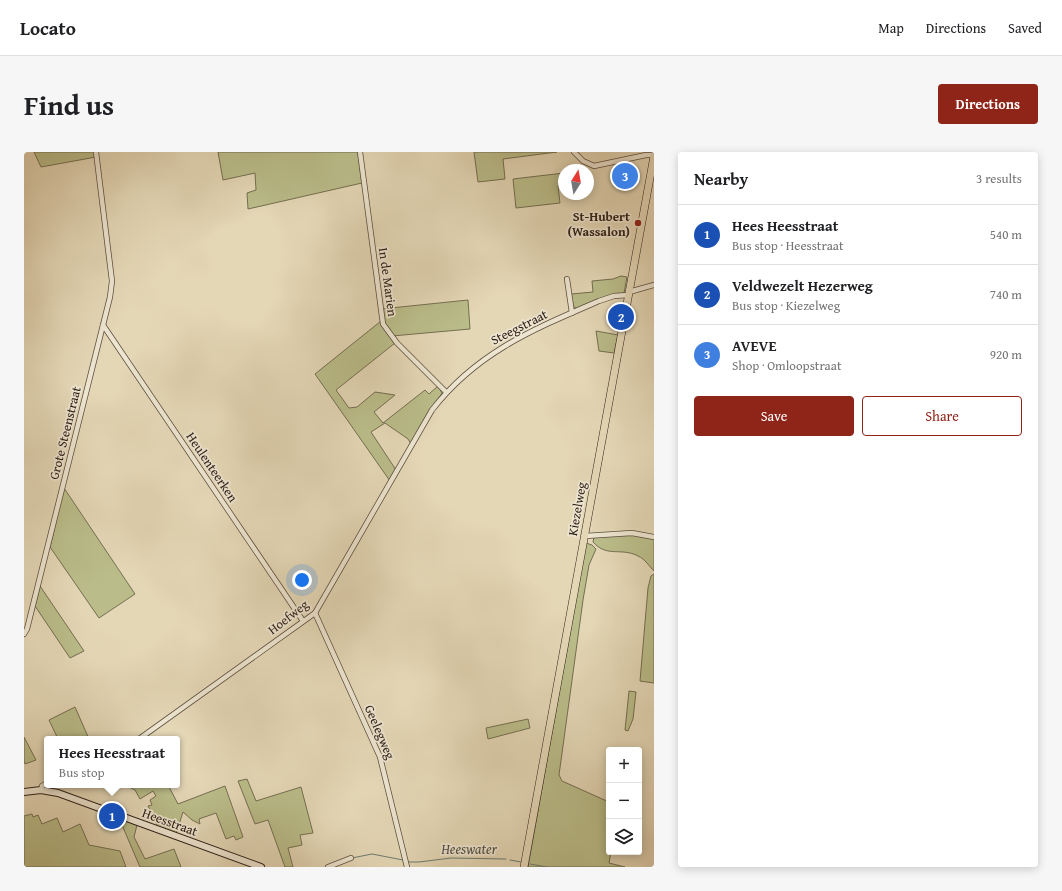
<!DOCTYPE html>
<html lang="en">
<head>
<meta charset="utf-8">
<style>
  :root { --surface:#fff; --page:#f6f6f6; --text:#202124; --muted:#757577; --line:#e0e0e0; --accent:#8f2418 }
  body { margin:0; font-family:"Gentium Book Plus",serif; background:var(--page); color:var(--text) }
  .controls { position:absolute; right:12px; bottom:12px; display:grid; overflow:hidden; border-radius:4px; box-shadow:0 2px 10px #0003 }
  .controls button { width:36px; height:36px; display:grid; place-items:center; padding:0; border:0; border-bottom:1px solid var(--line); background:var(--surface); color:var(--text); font:20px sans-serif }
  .compass { position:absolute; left:534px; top:12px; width:36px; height:36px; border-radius:50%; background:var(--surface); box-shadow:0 2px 10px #0003; rotate:11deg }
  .you { position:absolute; left:278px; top:428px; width:14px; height:14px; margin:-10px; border:3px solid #fff; border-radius:50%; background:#1a73e8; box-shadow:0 0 0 6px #1a73e833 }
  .badge { display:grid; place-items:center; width:26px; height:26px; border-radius:50%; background:var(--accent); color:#fff; font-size:13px; font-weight:700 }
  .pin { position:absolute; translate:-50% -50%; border:2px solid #fff; box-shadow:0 1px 4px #0006 }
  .popup { position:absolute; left:20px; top:584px; width:136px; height:52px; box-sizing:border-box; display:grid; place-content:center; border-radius:4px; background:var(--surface); filter:drop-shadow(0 1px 3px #0005); font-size:13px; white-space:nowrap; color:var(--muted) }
  .popup b { font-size:15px; color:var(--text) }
  .popup::after { content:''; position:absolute; left:50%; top:100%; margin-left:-8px; border:8px solid transparent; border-top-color:var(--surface) }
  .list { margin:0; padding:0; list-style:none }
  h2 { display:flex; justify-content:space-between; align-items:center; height:52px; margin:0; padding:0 16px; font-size:17px }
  h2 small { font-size:13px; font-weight:400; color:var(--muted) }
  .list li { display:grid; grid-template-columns:26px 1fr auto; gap:12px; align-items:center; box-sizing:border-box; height:60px; padding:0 16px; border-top:1px solid var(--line) }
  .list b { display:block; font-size:15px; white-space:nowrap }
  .list p { margin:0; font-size:13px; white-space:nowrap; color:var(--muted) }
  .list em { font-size:13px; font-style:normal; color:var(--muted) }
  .actions { display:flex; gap:8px; padding:12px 16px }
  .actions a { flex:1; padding:9px 0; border:1px solid var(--accent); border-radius:4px; text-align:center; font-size:14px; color:var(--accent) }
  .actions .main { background:var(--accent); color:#fff }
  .icon { flex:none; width:22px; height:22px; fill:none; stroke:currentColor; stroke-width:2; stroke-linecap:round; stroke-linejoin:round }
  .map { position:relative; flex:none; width:630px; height:715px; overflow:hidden; border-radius:4px }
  header { display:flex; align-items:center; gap:24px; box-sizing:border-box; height:56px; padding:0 20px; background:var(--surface); border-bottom:1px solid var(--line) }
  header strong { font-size:19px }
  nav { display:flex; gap:22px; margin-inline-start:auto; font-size:14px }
  .intro { display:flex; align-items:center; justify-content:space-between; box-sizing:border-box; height:96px; padding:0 24px }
  h1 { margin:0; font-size:28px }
  .button { padding:10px 18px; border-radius:4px; background:var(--accent); color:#fff; font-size:14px; font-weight:700 }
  main { display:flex; gap:24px; padding:0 24px }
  aside { flex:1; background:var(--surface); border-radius:4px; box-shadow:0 2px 10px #0003 }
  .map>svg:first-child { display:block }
</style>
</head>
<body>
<header>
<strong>Locato</strong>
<nav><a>Map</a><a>Directions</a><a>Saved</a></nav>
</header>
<div class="intro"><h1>Find us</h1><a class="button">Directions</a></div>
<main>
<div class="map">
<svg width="630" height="715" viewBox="0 0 630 715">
  <rect width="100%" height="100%" fill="#e4d7b6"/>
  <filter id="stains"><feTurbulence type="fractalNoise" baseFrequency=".005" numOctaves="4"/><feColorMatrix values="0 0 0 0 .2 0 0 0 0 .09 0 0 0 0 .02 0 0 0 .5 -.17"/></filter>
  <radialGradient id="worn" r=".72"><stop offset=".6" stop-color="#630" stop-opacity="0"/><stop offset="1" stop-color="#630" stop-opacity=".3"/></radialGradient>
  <g fill="#babd8a" stroke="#746e52">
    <polygon points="10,0 71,0 72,5 17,15"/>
    <polygon points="194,0 334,0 338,31 224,57 223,41 232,38 231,21 199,28"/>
    <polygon points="450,0 533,0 479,7 481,27 454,30"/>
    <polygon points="540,21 534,34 536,51 492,56 489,27"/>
    <polygon points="597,124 603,125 600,141 553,157 548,153 547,142 569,140 568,129 589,127"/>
    <polygon points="444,148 446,177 368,184 363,177 357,157"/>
    <polygon points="357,169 360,177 371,191 312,238 325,256 333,255 351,240 371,243 350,260 359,271 401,238 405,242 414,234 418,241 387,292 384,287 361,271 347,280 372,318 366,329 291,222"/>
    <polygon points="572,179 594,183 590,201 575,199"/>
    <polygon points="40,336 111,442 75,466 26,395"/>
    <path d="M608 382 630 387V419C625 414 621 407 614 404 597 395 583 406 569 390L570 385Z"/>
    <polygon points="562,391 568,393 572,397 565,413 559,448 535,623 538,629 585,650 585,700 587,700 585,711 601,715 504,715"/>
    <polygon points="630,422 630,531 616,529 624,436 627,424"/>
    <polygon points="16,434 60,499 46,506 11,454"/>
    <polygon points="605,539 612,540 609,567 604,579 601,578"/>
    <polygon points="51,555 65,587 34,587 25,568"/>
    <polygon points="504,567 506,576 464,587 462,576"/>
    <polygon points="0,585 12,608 1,612 0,609"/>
    <polygon points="223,627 232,649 277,635 289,681 276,683 278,693 264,696 269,715 261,715 244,668 231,672 214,629"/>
    <polygon points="101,633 144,633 154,652 201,634 219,685 212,688 210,684 202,687 192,661 175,667 176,672 168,668 159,660 152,682 134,675 124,654 128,653 126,648 132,644 129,639 116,647 111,638"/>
    <polygon points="8,662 9,665 14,663 18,672 33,666 39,680 56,672 65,693 96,699 102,715 0,715 0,664"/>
    <polygon points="95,666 113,673 110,685 121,707 150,697 157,715 116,715"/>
  </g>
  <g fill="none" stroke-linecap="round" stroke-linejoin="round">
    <g stroke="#6c7c71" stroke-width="1">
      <polyline points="328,706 348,702 379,708"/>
      <polyline points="486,708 497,710"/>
      <polyline points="384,710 395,710 427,706 482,707"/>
      <polyline points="506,712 523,715"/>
    </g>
    <g stroke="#5c4e40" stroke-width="6">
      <g id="street">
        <polyline points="336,0 359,172 373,191 422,240"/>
        <polyline points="550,0 559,9 570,14 622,3 630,3"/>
        <polyline points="543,127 548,161"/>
        <polyline points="605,140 630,133"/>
        <polyline points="79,173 279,469"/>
        <polyline points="561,384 608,381 630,385"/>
        <polyline points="291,461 356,605 383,715"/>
        <polyline points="0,482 3,477 86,145 88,129 72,0"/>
        <path d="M115 587 291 461 408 258C453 200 510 177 575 149L590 144 604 143"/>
        <polyline points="17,638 18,634 23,631"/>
        <polyline points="304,715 327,706"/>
      </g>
    </g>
    <g stroke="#2f2019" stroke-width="8">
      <polyline id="secondary" points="0,640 17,638 34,641 237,715"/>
    </g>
    <g stroke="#2f2019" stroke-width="8">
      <polyline id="primary" points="500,715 630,4"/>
    </g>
    <use href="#street" stroke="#ede5d0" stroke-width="4.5"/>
    <use href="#secondary" stroke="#ede5d0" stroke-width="6"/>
    <use href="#primary" stroke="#e4d7b6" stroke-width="7"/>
  </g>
  <circle fill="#8f2418" stroke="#ede5d0" stroke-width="1.5" cx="614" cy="71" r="4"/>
  <g text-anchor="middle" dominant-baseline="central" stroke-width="3.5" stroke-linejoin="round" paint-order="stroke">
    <g font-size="13" font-weight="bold" fill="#2f2019" stroke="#ede5d0" text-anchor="end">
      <text x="606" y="64">St-Hubert<tspan x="606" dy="15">(Wassalon)</tspan></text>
    </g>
    <g font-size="13" fill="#2f2019" stroke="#ede5d0">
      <text transform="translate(364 130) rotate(82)">In de Marien</text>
      <text transform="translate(495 175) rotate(-27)">Steegstraat</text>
      <text transform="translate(41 281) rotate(-76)">Grote Steenstraat</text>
      <text transform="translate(188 315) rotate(56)">Heulenteerken</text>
      <text transform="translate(553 357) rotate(-80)">Kiezelweg</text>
      <text transform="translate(264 465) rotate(-38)">Hoefweg</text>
      <text transform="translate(356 580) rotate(67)">Geelegweg</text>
      <text transform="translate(146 670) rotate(20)">Heesstraat</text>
    </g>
    <g font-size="14" font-style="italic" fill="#4e4e45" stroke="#ede5d0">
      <text x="445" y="697">Heeswater</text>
    </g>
  </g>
  <rect width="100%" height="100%" filter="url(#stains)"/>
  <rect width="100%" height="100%" fill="url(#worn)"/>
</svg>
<div class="controls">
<button>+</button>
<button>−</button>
<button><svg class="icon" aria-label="layers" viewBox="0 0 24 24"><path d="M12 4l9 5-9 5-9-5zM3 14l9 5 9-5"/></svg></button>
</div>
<svg class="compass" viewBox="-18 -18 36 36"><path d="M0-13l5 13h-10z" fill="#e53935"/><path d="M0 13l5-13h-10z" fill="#757577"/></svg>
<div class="you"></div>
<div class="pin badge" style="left:88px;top:664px;background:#1a4fb4">1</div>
<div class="popup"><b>Hees Heesstraat</b>Bus stop</div>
<div class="pin badge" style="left:597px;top:165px;background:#1a4fb4">2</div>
<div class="pin badge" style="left:601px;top:24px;background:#3f7fe0">3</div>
</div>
<aside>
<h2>Nearby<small>3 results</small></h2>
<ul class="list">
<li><span class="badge" style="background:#1a4fb4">1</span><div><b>Hees Heesstraat</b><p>Bus stop · Heesstraat</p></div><em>540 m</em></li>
<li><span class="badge" style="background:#1a4fb4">2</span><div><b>Veldwezelt Hezerweg</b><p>Bus stop · Kiezelweg</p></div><em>740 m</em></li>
<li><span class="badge" style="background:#3f7fe0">3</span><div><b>AVEVE</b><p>Shop · Omloopstraat</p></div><em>920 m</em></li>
</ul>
<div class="actions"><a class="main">Save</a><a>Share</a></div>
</aside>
</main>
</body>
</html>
